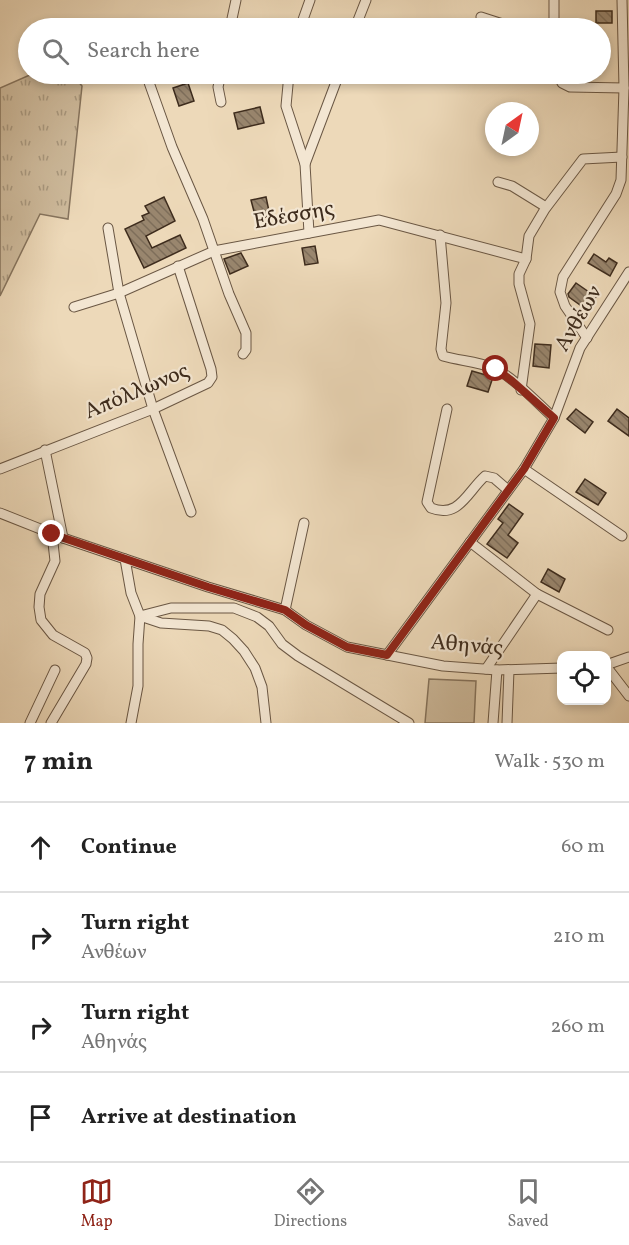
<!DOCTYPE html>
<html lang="en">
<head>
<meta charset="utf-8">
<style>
  :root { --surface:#fff; --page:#f2f2f2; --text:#222; --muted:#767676; --line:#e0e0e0; --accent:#8f2418 }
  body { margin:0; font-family:Vollkorn,serif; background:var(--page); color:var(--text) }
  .controls { position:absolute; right:18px; bottom:18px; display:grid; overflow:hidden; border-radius:12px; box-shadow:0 3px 9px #0003 }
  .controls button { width:54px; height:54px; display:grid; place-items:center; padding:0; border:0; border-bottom:2px solid var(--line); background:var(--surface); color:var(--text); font:30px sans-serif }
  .compass { position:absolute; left:485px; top:102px; width:54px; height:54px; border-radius:50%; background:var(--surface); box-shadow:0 3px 9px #0003; rotate:33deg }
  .stop { position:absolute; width:18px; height:18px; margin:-14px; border:4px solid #8f2418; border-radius:50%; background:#fff }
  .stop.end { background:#8f2418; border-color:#fff; box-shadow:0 2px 6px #0008 }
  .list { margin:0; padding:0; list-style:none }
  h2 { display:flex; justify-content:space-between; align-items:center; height:78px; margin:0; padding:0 24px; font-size:26px }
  h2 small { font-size:20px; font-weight:400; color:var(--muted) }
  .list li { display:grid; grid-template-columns:39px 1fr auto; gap:18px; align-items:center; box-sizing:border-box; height:90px; padding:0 24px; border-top:2px solid var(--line) }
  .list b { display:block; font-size:22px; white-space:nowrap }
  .list p { margin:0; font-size:20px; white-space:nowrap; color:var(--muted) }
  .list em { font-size:20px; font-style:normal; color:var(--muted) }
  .icon { flex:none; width:33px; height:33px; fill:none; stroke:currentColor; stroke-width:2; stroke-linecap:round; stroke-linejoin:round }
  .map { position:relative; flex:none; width:629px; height:723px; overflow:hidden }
  .search { position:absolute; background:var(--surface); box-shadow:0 3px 9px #0003; left:18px; right:18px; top:18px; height:66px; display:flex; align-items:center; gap:15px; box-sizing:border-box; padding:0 21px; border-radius:33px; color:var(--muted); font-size:22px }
  .sheet { height:438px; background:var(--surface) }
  nav { display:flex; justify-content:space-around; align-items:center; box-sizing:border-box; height:84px; border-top:2px solid var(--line); background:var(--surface); font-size:16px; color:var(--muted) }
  nav a { display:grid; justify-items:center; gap:3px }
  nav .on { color:var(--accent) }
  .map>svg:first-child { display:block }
</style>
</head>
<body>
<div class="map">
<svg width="629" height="723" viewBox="0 0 629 723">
  <defs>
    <pattern id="grass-tufts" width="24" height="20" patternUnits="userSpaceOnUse" patternTransform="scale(1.5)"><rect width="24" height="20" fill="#cfbc9e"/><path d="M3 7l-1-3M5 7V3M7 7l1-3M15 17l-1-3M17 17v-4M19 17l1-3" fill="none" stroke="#a99980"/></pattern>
    <pattern id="building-back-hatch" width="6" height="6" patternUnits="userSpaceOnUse" patternTransform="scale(1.5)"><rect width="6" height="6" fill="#99866e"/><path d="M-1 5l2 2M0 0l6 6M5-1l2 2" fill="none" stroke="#7e6e5a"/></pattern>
  </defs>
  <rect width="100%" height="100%" fill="#edd9b9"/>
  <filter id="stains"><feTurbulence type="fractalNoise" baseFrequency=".00333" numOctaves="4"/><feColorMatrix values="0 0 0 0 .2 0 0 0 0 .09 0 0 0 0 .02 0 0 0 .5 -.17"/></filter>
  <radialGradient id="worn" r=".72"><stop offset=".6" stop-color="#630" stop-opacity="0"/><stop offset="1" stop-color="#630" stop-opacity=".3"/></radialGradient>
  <polygon fill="url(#grass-tufts)" stroke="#86745e" stroke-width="1.5" points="32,74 72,74 82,86 68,219 40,214 0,296 0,88"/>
  <polygon fill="#cfbc9e" stroke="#86745e" stroke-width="1.5" points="429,679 476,681 474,723 425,723"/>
  <g fill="url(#building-back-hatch)" stroke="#3e2c1d" stroke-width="1.5">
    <rect x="596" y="11" width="16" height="12"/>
    <polygon points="188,83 194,101 179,106 173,88"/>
    <polygon points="260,107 264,123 238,129 234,113"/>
    <polygon points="164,197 175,221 146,236 152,248 180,235 186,248 144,268 125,229 144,220 142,216 149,213 145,206"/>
    <polygon points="266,197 270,216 256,219 251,200"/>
    <polygon points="315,246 318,263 305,265 302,248"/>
    <polygon points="241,253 248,266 230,274 224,259"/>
    <polygon points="594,254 606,262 609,258 617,263 610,276 588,263"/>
    <polygon points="576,283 596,297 587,310 569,297 568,294"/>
    <polygon points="535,344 551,345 549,368 533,366"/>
    <polygon points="472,371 493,377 488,392 467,386"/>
    <polygon points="576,409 593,422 585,433 567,419"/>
    <polygon points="617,409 629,418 629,436 608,421"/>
    <polygon points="585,479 606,493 598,505 576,492"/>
    <polygon points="509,504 523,514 508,535 518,543 507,558 487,544 503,523 498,519"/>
    <polygon points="548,569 565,579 559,592 541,582"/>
  </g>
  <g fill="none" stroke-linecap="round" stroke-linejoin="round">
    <g stroke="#6a5744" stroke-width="11">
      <g id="minor">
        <polyline points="554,0 554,28"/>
        <polyline points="481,17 515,28"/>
        <polyline points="230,28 236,0"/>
        <polyline points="300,28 310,0"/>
        <polyline points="355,28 366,0"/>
        <polyline points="146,74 172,147 203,219 229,294 246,333 246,350 243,354"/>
        <polyline points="221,74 218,87 221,102"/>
        <polyline points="289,74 286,106 305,164 309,233"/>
        <polyline points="558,74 562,83 570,87 624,88"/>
        <polyline points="305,164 339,74"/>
        <polyline points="498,182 512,186 546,207"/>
        <polyline points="108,228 119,293 153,409 191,512"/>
        <path d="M440 235 446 303 441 349 443 356C460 361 477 361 493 368 513 376 538 404 554 418"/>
        <polyline points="74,307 119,293 214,251 379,220 526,259"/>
        <polyline points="587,338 565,306 560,292 563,277 616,194 621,180 624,88 622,0"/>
        <polyline points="521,390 530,324 519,284 519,274 526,259 529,236 545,209 583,159 622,157"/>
        <path d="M447 409 427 502 431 508C459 519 467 492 485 476L494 478 508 490"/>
        <polyline points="45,450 63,538"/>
        <polyline points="0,469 153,409 208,383 212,377 211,369 178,266"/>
        <polyline points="524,469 622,536"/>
        <polyline points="0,513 63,538 208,587 285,610 306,625 347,647 443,666 497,670 562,668"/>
        <polyline points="470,542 537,594 608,630"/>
        <polyline points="125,559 131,593 140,616 161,623 209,626 222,630 233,639 244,651 255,668 262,687 266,723"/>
        <polyline points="285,610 304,523"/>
        <polyline points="387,655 524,469 554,418 580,348 629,272"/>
        <polyline points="606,665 629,657"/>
        <polyline points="606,666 629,696"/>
        <polyline points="486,669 537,594"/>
        <polyline points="30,723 55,670"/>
        <polyline points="51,723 86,664 87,658 85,653 53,635 41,620 39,607 40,594 55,561 52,534"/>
        <polyline points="131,723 138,686 138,644 140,616 171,608 234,608 257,617 269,626 282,644 298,656 409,723"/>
        <polyline points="493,723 497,670"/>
        <polyline points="507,723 509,670"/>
      </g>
    </g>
    <use href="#minor" stroke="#f3e6d2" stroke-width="9"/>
  </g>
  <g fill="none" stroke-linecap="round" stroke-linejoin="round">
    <polyline stroke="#8f2418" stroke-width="8" points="52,534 208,587 285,610 306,625 347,647 387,655 524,469 554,418 512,381 496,369"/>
  </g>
  <g text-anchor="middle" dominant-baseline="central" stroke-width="4.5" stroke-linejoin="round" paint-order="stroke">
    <g font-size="22" fill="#3e2c1d" stroke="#f3e6d2">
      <text transform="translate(294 216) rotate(-10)">Εδέσσης</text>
      <text transform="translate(579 319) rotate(-60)">Ανθέων</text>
      <text transform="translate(137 392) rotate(-23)">Απόλλωνος</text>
      <text transform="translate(467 646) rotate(5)">Αθηνάς</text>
    </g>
  </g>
  <rect width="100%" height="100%" filter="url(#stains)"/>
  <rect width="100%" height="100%" fill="url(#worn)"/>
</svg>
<div class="controls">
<button><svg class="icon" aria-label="locate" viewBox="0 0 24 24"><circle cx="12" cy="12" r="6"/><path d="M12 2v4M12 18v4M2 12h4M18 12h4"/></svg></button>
</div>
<svg class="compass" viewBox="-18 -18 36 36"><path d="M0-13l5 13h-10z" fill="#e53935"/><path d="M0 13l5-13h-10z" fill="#767676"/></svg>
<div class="stop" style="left:496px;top:369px"></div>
<div class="stop end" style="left:52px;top:534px"></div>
<div class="search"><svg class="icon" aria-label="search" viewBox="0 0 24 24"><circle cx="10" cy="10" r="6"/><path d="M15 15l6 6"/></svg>Search here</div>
</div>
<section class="sheet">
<h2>7 min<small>Walk · 530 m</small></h2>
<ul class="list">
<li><svg class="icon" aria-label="ahead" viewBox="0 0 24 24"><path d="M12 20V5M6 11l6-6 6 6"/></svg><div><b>Continue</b></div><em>60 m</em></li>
<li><svg class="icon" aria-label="right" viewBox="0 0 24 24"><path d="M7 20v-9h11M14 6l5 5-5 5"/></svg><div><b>Turn right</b><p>Ανθέων</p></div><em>210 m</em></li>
<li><svg class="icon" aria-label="right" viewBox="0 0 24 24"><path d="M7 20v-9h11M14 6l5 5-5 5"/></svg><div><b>Turn right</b><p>Αθηνάς</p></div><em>260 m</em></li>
<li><svg class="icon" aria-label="arrive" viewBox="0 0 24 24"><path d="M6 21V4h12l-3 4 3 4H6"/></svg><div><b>Arrive at destination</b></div></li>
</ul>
</section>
<nav>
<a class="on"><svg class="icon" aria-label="map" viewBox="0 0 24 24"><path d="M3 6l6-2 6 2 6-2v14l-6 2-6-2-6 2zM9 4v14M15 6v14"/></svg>Map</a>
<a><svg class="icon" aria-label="directions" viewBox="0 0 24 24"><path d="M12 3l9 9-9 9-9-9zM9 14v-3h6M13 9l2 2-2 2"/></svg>Directions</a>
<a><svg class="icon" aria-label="saved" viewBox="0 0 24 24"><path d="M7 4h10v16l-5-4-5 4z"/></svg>Saved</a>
</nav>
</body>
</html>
